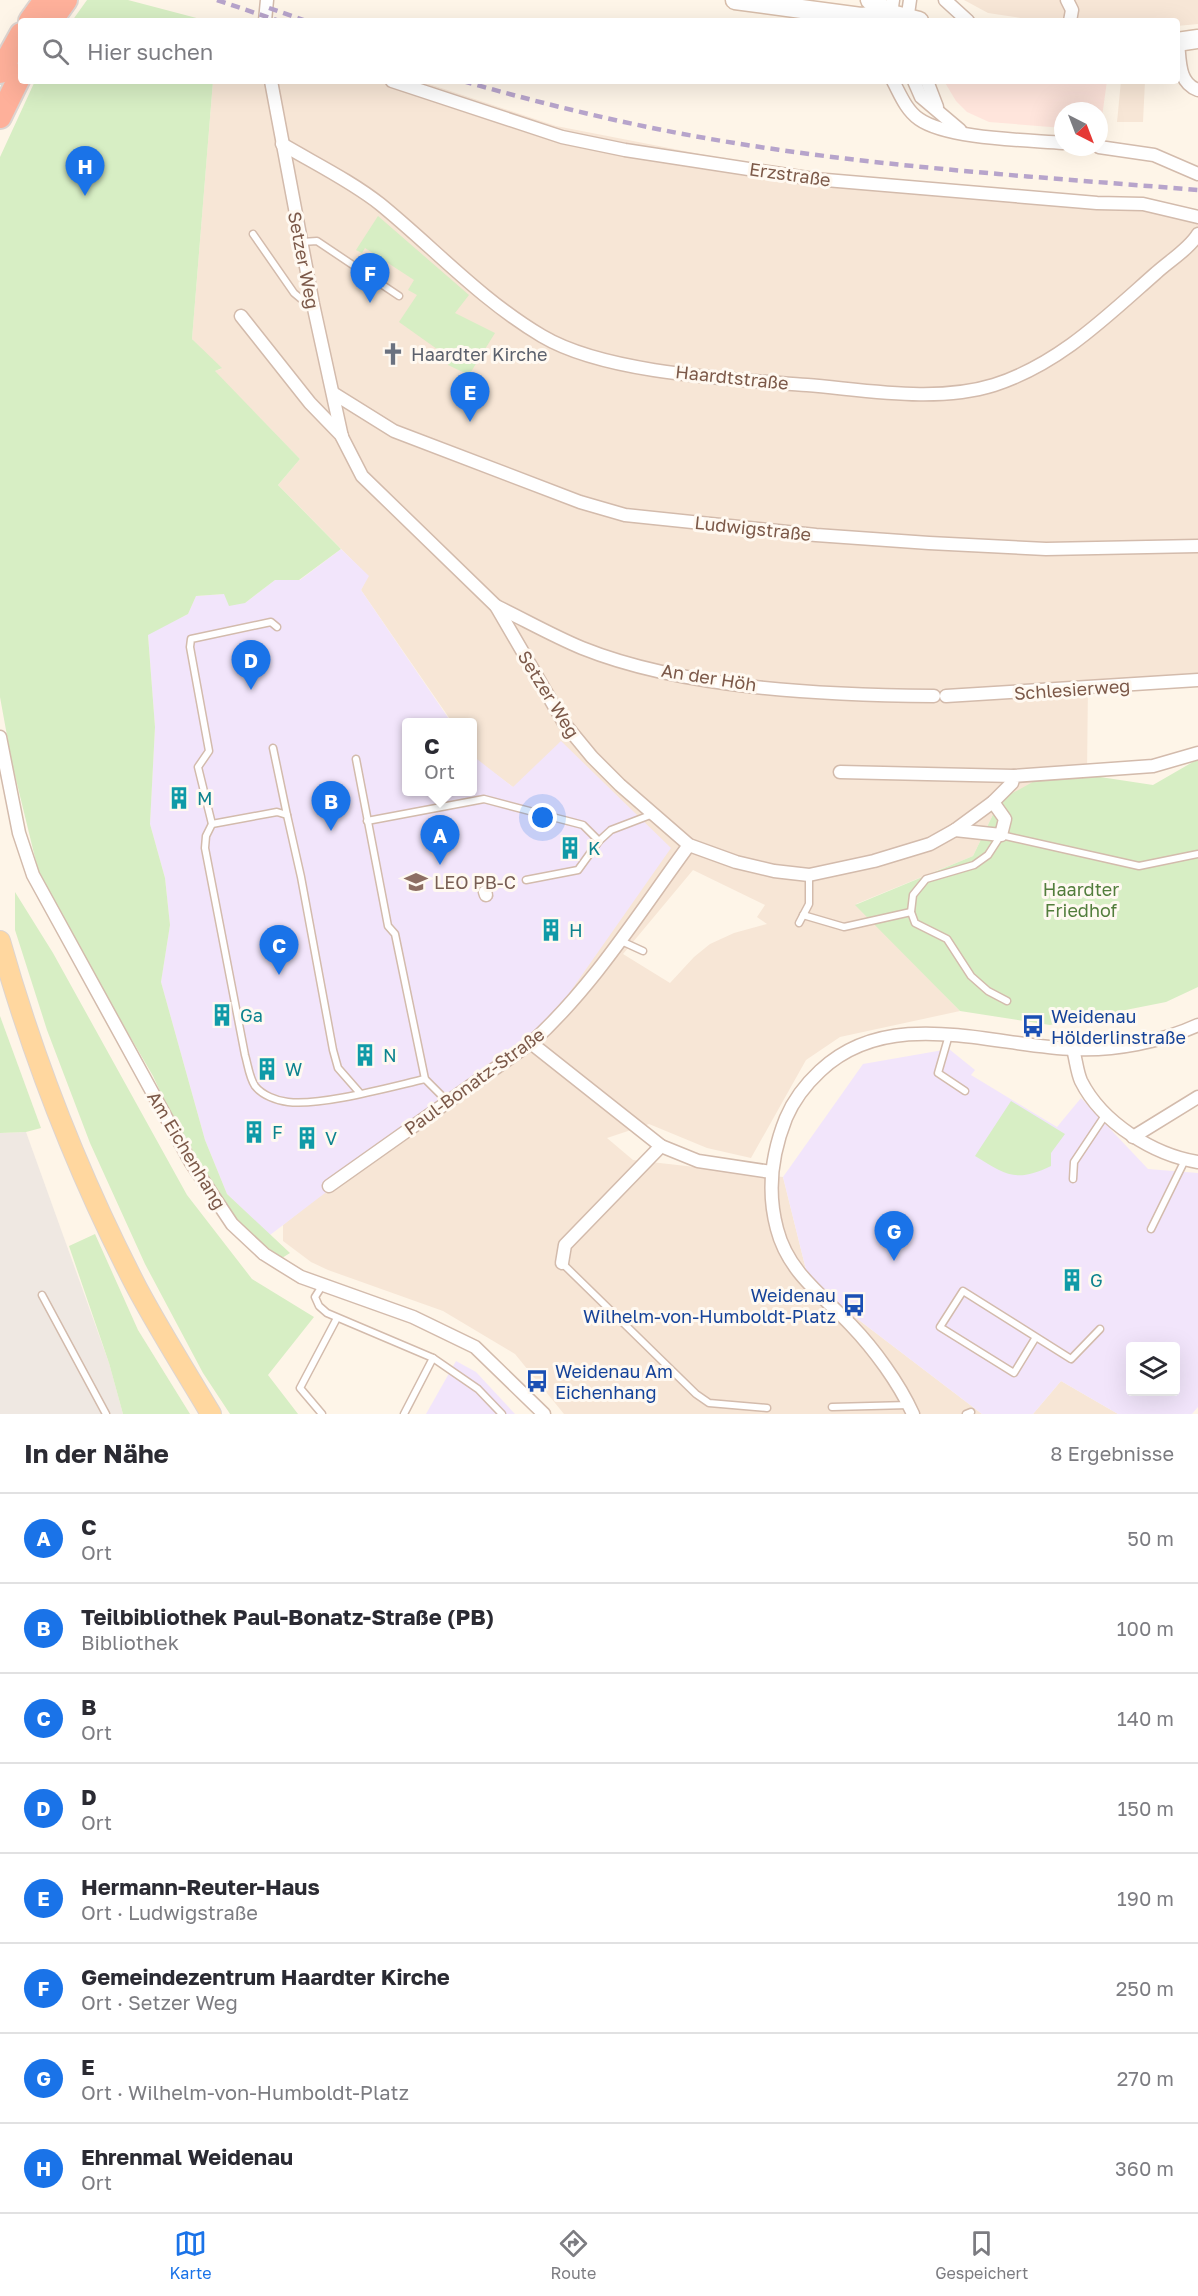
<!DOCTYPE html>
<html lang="de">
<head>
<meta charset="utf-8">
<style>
  :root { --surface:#fff; --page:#f7f7f7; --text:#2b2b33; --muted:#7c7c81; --line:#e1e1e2; --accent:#1a73e8 }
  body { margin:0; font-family:"Golos Text",sans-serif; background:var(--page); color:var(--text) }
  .controls { position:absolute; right:18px; bottom:18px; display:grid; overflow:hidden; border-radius:6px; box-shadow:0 6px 24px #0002 }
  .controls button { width:54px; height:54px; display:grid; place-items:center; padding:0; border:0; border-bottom:2px solid var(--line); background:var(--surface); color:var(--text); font:30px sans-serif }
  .compass { position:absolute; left:1054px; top:102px; width:54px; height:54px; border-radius:50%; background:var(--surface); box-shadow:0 6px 24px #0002; rotate:138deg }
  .you { position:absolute; left:543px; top:818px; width:21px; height:21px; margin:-15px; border:4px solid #fff; border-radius:50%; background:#1a73e8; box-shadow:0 0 0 9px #1a73e833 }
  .badge { display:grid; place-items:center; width:39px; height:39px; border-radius:50%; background:var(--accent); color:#fff; font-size:20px; font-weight:700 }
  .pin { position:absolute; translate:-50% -50px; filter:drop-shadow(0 2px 3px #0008) }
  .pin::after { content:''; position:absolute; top:32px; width:21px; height:18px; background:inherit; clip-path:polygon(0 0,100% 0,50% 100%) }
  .popup { position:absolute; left:402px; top:718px; width:75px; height:78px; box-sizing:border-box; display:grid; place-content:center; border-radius:6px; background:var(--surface); filter:drop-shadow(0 2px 4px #0005); font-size:20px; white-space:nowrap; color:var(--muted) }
  .popup b { font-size:22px; color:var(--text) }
  .popup::after { content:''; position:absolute; left:50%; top:100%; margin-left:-12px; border:12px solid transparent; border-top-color:var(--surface) }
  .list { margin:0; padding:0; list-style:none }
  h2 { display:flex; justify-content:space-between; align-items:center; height:78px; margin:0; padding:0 24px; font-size:26px }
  h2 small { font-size:20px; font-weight:400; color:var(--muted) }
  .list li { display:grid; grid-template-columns:39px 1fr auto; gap:18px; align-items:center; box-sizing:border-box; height:90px; padding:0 24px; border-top:2px solid var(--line) }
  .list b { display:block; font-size:22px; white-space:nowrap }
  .list p { margin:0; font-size:20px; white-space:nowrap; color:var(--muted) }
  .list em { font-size:20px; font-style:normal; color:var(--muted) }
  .icon { flex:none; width:33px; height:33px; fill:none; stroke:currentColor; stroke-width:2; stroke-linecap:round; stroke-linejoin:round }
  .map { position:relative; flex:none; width:1198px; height:1414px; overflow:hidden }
  .search { position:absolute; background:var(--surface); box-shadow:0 6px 24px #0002; left:18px; right:18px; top:18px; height:66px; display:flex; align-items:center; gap:15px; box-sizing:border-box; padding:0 21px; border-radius:6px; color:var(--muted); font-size:22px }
  .sheet { height:798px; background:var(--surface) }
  nav { display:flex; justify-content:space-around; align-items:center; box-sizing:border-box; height:84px; border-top:2px solid var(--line); background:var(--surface); font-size:16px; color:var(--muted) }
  nav a { display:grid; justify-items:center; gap:3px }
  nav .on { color:var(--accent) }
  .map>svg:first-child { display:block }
</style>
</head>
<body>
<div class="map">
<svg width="1198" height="1414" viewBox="0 0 1198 1414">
  <rect width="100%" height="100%" fill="#fef5e8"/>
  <g fill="#f7e6d6" fill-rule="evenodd">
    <polygon points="964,0 1198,0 1198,24 1177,26 1177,21 1040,21 988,13"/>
    <path d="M213 81H420L556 126 777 169 1138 200 1198 223V677L1088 683 1087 775 1000 800 973 856 856 904 960 1011 840 1037 806 1060 751 1158 707 1148 649 1124 607 1138 633 1160 783 1177 809 1282 982 1414H564L515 1354 443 1311 328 1270 311 1262 283 1241V1225L328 1189 513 787 474 758 473 722H452L361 590 368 576 278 485 300 459 214 371 221 369 192 339ZM693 870 765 905 757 917 767 924 734 933 710 944 694 957 670 983 623 954Z"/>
    <polygon points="1121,81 1145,81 1143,122 1117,122"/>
    <polygon points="1061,1381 1118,1414 1033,1414"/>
  </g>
  <polygon fill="#ffe5dc" points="944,81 1107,81 1100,131 1099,111 1063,111 1063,128 989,122 967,112 956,101"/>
  <polygon fill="#efe8e2" points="26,1132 109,1363 123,1414 0,1414 0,1133"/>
  <g fill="#f2e5fb" fill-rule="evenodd">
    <polygon points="341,549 369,576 361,590 451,722 407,722 407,792 473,792 473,756 513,787 561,741 671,848 549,1022 270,1235 227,1194 205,1140 161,982 170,925 165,878 150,824 155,727 148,634 188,614 196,596 224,594 245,603 275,580 300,580"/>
    <path d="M949 1049 975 1070 971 1075 1057 1127 1081 1098 1148 1169 1198 1173V1407L1192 1414H1118L1061 1381 1033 1414H982L809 1282 783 1177 863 1064ZM1130 1346H1176V1392H1130Z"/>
    <polygon points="456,1361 476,1372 515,1414 426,1414"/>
  </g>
  <g fill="#d7eec4">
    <polygon points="87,0 128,0 208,21 72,21"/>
    <polygon points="35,81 213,81 192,339 222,368 215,371 300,459 278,485 341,549 299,580 275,580 245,603 229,606 224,594 196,596 188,614 148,635 155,727 150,824 165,878 170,925 161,982 205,1140 227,1194 290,1253 282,1258 260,1242 228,1210 186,1148 153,1076 86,961 38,870 12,763 0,697 0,157"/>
    <polygon points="378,216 469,295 455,313 495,333 469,375 448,365 451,359 399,322 417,295 408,290 414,280 365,248 362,253 356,250"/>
    <polygon points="1198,759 1198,987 1166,1002 1050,1025 960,1011 855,905 973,856 1000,800 1040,778 1087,775 1153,785"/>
    <polygon points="15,892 53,953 187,1195 252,1279 314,1317 268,1375 298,1414 230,1414 203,1373 145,1264 90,1143 47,1030 15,930"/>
    <polygon points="0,1016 41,1128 26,1132 0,1133"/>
    <path d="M1011 1101 1065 1134 1051 1153V1166C1016 1183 1006 1175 975 1156Z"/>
    <polygon points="95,1234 138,1330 190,1414 123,1414 109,1363 69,1246"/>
  </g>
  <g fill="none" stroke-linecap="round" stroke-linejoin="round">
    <g stroke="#d3bbac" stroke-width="9">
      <g id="lane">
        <polyline points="253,234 294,293 312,308"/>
        <polyline points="302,242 317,241 399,296"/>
        <polyline points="273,748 287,815"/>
        <polyline points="356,759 388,926 395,934 425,1079 447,1101"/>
        <polyline points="367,821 484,799 583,825 599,841 611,830 653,814"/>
        <polyline points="212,824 198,767 209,751 190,647 191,639 271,622 277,627"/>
        <polyline points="526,880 578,870 599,841"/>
        <polyline points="803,915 844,927 911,912"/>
        <polyline points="799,923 809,904 809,875"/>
        <polyline points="619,940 643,951"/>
        <polyline points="1007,1001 988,991 971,976 947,939 915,923 911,912 913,895 926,879 974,865 988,855 1001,835 1139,866 1198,854"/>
        <polyline points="949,1035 938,1073 965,1091"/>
        <path d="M359 1092 338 1068 333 1050 301 877 287 815 277 812 212 824 206 836 205 848 245 1055C248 1065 249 1077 255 1086 262 1095 277 1101 288 1102 322 1106 390 1087 425 1079"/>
        <polyline points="1073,1179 1074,1162 1106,1114"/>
        <polyline points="1151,1229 1185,1160"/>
        <polyline points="562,1263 696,1394 709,1403 767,1408"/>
        <polyline points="322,1286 315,1297 319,1306 327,1313 433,1358 478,1389 502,1414"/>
        <polyline points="42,1295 106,1414"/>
        <polyline points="1036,1337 1014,1373 940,1327 963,1291 1071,1359 1100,1329"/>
        <polyline points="832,1407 909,1405"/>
        <polyline points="322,1414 300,1388 337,1318"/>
        <polyline points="404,1414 433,1358"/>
        <polyline points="966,1414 971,1412"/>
      </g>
    </g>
    <g stroke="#d3bbac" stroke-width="15">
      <g id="street">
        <polyline points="945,0 968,21"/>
        <polyline points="1067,0 1072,10 1070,21"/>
        <polyline points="890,20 893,0"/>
        <polyline points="265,21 267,0"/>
        <polyline points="907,21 910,0"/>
        <path d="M1178 42C1180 60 1178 83 1198 90"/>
        <polyline points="271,81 313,304 342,437 362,476 496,606 564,723 592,757 620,785 689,845 736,862 774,871 809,875 874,861 930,844 955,830 993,802 1012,783 1014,776 1153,766 1198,753"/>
        <polyline points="392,81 562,137 625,150 814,179 1097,203 1143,204 1198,217"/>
        <path d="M893 81C900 94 906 110 919 119 947 139 1027 140 1063 143"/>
        <polyline points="914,81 921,97 960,130"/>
        <polyline points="927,81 937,107"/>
        <path d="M282 144C314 163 351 181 380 204 434 248 481 300 542 336 606 374 732 379 807 385 867 390 936 403 994 385 1059 364 1106 317 1156 273 1169 261 1189 249 1198 234"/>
        <polyline points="1099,147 1154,155 1198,174"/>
        <polyline points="241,316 310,403 342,436"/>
        <polyline points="333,393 394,431 580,502 625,515 816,535 929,543 1046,549 1198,546"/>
        <path d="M496 606C525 620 553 636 582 648 684 689 825 695 934 696"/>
        <polyline points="946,696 1198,680"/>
        <polyline points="0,737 19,833 33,875 190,1161 232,1224 264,1254 301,1277 413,1317 475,1347 544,1414"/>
        <polyline points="840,772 1014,776"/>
        <polyline points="955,830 1001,835 1005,819 993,802"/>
        <polyline points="485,892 486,895"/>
        <polyline points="531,1043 661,1146 698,1161 771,1172"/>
        <path d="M1073 1049C1076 1060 1077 1072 1081 1081 1102 1123 1154 1155 1198 1162"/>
        <polyline points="1133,1137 1198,1097"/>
        <path d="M329 1186 531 1043C593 987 639 913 689 845"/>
        <polyline points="562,1263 565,1245 661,1146"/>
        <path d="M913 1414C899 1383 874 1349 851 1325 822 1295 788 1272 777 1229 767 1192 772 1153 786 1118 794 1099 805 1085 820 1071 890 1005 991 1046 1074 1049 1114 1051 1161 1042 1198 1025"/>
      </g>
    </g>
    <g stroke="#d8beab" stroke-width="21">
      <g id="secondary">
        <polyline points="735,0 861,17 891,14 919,21"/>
        <polyline points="870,0 891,14"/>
        <polyline points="1177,42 1198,39"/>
      </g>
    </g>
    <g stroke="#ddd4d0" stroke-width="22">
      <path id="primary" d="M0 941C34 1061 80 1178 137 1288 160 1331 186 1372 211 1414"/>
    </g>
    <g stroke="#ddd4d0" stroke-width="26">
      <g id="highway">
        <polyline points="30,21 45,0"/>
        <polyline points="51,21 66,0"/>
        <polyline points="0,72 21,34"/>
        <polyline points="0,117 21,74"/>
      </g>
    </g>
    <use href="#lane" stroke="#fff" stroke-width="6"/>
    <use href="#street" stroke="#fff" stroke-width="12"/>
    <use href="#secondary" stroke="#fff" stroke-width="18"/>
    <use href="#primary" stroke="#ffd79f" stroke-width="20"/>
    <use href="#highway" stroke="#feb09a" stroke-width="22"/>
    <g stroke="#b7a4cb" stroke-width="4.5" stroke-dasharray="9 6" stroke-linecap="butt">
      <polyline points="217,0 279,21"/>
      <polyline points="269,8 306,21"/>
      <path d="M463 81C560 109 659 132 760 147 905 169 1052 178 1198 190"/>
    </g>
  </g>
  <defs>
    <g id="church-bare" transform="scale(1.8)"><path d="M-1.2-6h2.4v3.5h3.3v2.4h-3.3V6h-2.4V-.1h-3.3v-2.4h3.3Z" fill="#6b7280" stroke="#fff9f1" stroke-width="2.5" paint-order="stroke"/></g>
    <g id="building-bare" transform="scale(1.8)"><path d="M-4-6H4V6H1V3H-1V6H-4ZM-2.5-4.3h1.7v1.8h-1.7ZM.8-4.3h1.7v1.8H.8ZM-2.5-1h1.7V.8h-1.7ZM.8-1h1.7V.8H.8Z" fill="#0f9aa8" stroke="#fff9f1" stroke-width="2.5" paint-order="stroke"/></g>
    <g id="university-bare" transform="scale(1.8)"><path d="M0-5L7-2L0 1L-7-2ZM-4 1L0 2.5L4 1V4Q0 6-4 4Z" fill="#8d6e63" stroke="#fff9f1" stroke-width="2.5" paint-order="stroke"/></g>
    <g id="bus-bare" transform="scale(1.8)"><path d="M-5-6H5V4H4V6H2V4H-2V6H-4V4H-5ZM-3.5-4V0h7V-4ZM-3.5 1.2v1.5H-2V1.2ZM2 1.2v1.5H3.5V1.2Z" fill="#1a4fb4" stroke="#fff9f1" stroke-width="2.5" paint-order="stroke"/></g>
  </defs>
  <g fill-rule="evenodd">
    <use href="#church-bare" x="393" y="354"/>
    <use href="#building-bare" x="179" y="798"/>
    <use href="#building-bare" x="570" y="848"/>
    <use href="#university-bare" x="416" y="882"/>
    <use href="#building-bare" x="551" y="930"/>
    <use href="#building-bare" x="222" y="1015"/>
    <use href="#bus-bare" x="1033" y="1026"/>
    <use href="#building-bare" x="365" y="1055"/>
    <use href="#building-bare" x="267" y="1069"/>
    <use href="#building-bare" x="254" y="1132"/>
    <use href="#building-bare" x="307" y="1138"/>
    <use href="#building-bare" x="1072" y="1280"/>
    <use href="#bus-bare" x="854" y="1305"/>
    <use href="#bus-bare" x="537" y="1381"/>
  </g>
  <g text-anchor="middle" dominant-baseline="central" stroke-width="6" stroke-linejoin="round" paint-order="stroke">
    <g font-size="18" fill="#7c5949" stroke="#fff9f1">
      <text transform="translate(790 174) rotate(8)">Erzstraße</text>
      <text transform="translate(304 260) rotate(79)">Setzer Weg</text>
      <text transform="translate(732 377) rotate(6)">Haardtstraße</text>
      <text transform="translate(753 528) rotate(6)">Ludwigstraße</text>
      <text transform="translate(709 677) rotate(9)">An der Höh</text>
      <text transform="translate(1072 689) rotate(-4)">Schlesierweg</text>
      <text transform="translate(549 694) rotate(58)">Setzer Weg</text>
      <text transform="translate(474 1081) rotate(-36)">Paul-Bonatz-Straße</text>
      <text transform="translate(187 1150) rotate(59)">Am Eichenhang</text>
    </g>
    <g font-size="18" fill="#5b616d" stroke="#fff9f1" text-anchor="start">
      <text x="411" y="354">Haardter Kirche</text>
    </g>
    <g font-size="18" fill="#0d838f" stroke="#fff9f1" text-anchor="start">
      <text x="197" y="798">M</text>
      <text x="588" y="848">K</text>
      <text x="569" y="930">H</text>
      <text x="240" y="1015">Ga</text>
      <text x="383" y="1055">N</text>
      <text x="285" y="1069">W</text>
      <text x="272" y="1132">F</text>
      <text x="325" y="1138">V</text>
      <text x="1090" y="1280">G</text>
    </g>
    <g font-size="18" fill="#785e54" stroke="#fff9f1" text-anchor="start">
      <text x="434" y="882">LEO PB-C</text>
    </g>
    <g font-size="18" fill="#527d3c" stroke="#fff9f1">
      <text x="1081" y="889">Haardter<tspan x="1081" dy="21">Friedhof</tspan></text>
    </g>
    <g font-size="18" fill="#164399" stroke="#fff9f1" text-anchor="start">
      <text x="1051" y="1016">Weidenau<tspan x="1051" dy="21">Hölderlinstraße</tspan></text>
      <text x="836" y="1295" text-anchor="end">Weidenau<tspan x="836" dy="21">Wilhelm-von-Humboldt-Platz</tspan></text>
      <text x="555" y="1371">Weidenau Am<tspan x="555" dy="21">Eichenhang</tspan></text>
    </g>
  </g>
</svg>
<div class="controls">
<button><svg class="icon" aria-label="layers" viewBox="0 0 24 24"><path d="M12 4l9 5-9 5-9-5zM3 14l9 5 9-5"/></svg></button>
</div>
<svg class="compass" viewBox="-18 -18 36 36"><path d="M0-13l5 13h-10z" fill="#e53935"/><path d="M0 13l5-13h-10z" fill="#7c7c81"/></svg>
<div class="you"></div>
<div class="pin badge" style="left:440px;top:865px">A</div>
<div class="popup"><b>C</b>Ort</div>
<div class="pin badge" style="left:331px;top:831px">B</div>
<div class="pin badge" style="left:279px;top:975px">C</div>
<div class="pin badge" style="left:251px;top:690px">D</div>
<div class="pin badge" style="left:470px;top:422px">E</div>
<div class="pin badge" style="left:370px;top:303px">F</div>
<div class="pin badge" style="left:894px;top:1261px">G</div>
<div class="pin badge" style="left:85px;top:196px">H</div>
<div class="search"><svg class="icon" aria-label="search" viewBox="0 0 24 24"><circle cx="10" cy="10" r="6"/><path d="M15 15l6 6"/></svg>Hier suchen</div>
</div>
<section class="sheet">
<h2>In der Nähe<small>8 Ergebnisse</small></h2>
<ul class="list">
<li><span class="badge">A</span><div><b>C</b><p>Ort</p></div><em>50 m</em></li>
<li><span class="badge">B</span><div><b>Teilbibliothek Paul-Bonatz-Straße (PB)</b><p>Bibliothek</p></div><em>100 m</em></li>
<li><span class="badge">C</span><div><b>B</b><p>Ort</p></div><em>140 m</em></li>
<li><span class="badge">D</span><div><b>D</b><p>Ort</p></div><em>150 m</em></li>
<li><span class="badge">E</span><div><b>Hermann-Reuter-Haus</b><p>Ort · Ludwigstraße</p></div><em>190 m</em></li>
<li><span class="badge">F</span><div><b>Gemeindezentrum Haardter Kirche</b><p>Ort · Setzer Weg</p></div><em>250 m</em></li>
<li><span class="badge">G</span><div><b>E</b><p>Ort · Wilhelm-von-Humboldt-Platz</p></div><em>270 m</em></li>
<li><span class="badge">H</span><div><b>Ehrenmal Weidenau</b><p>Ort</p></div><em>360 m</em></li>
</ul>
</section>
<nav>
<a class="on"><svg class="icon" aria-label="map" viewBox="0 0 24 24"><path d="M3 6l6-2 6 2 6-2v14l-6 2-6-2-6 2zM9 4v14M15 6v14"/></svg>Karte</a>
<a><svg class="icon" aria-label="directions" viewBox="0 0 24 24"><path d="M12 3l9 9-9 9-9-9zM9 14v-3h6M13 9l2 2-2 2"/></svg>Route</a>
<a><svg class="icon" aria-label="saved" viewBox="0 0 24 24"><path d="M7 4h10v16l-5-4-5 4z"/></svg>Gespeichert</a>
</nav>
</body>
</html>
